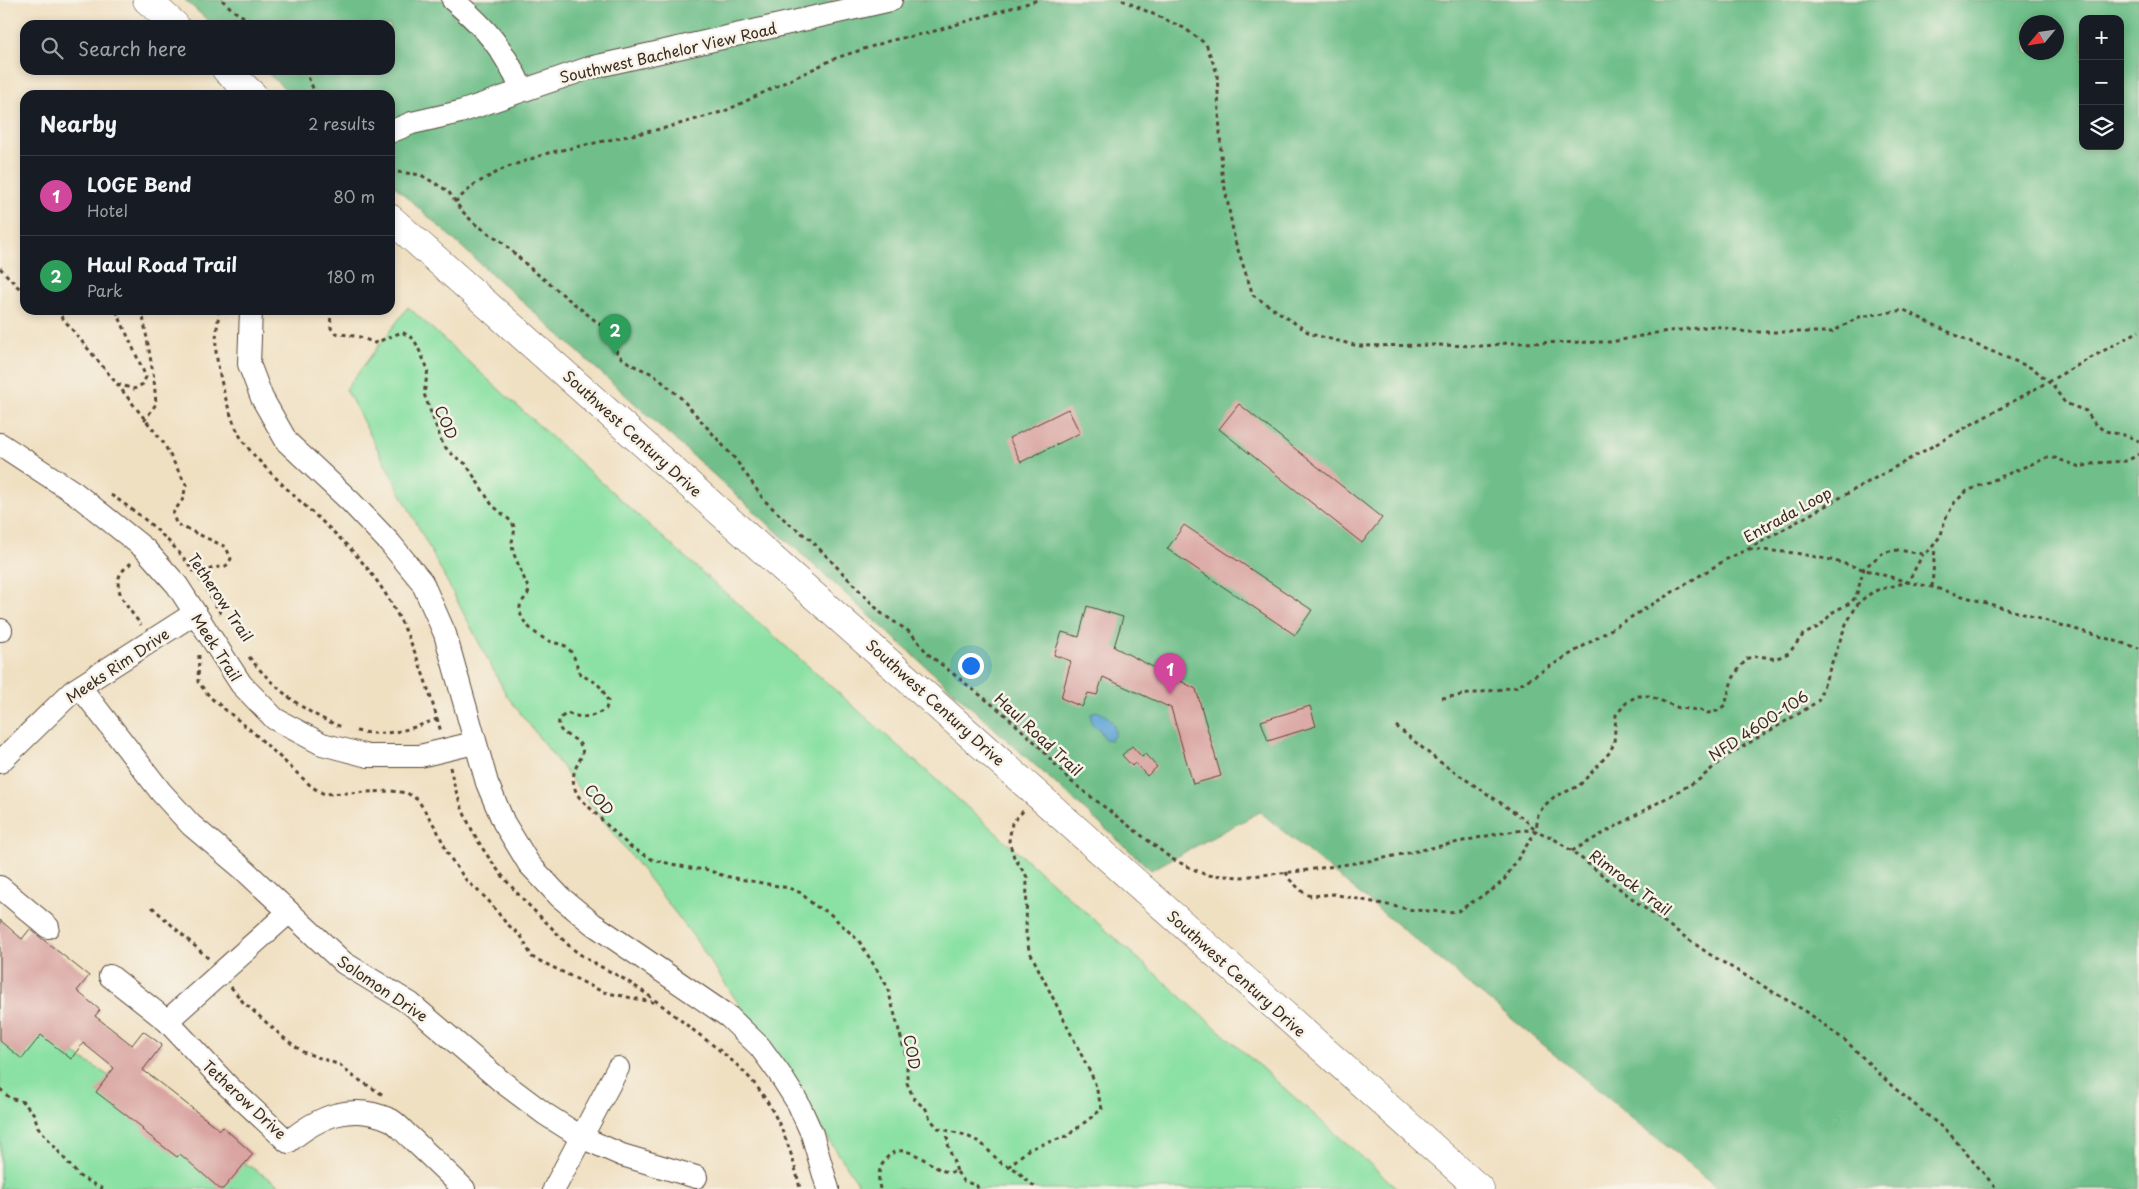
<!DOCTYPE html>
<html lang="en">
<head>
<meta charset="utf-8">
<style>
  :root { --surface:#171b24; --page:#20242c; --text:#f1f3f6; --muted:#9ea1a6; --line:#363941; --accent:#0b8043 }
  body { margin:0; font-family:"Playpen Sans",sans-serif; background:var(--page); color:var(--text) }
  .controls { position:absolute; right:15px; top:15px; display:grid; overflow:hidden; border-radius:10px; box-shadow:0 2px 8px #0003 }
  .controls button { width:45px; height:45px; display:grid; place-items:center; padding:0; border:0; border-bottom:1px solid var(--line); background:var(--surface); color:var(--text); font:25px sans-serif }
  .compass { position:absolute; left:2019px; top:15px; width:45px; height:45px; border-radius:50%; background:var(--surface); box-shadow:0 2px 8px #0003; rotate:241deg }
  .you { position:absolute; left:970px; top:665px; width:18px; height:18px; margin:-12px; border:4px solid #fff; border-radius:50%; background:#1a73e8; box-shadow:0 0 0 8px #1a73e833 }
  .badge { display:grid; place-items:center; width:32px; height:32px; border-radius:50%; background:var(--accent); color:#fff; font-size:16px; font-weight:700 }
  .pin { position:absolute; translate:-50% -41px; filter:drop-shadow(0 1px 2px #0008) }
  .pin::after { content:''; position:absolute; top:26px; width:18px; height:15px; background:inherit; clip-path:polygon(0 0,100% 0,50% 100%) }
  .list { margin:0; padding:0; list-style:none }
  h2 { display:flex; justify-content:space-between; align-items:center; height:65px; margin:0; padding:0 20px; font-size:21px }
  h2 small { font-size:16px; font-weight:400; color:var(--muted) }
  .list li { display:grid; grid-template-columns:32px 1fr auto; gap:15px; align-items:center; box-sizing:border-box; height:80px; padding:0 20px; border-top:1px solid var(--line) }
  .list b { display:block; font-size:19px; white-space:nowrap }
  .list p { margin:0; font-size:16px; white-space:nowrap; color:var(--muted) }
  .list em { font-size:16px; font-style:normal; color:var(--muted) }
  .icon { flex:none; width:28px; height:28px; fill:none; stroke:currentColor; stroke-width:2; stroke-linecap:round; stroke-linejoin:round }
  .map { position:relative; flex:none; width:2139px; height:1189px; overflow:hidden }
  .search { position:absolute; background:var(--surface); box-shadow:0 2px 8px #0003; left:20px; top:20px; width:375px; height:55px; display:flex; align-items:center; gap:12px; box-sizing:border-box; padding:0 18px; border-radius:15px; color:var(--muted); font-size:19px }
  .panel { position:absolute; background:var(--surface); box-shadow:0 2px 8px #0003; left:20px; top:90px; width:375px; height:225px; border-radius:15px }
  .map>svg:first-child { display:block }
</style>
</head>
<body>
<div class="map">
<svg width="2139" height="1189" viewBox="0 0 2139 1189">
  <rect width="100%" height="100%" fill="#f7f3e8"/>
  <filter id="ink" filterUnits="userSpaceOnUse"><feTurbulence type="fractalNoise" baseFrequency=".02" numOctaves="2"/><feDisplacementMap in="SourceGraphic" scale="10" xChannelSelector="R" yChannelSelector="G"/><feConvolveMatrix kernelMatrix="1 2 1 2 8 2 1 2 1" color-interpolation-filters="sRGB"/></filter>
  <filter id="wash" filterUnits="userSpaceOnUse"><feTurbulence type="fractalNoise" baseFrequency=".0096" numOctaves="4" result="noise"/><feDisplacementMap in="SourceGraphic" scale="20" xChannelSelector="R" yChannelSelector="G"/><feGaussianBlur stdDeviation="1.12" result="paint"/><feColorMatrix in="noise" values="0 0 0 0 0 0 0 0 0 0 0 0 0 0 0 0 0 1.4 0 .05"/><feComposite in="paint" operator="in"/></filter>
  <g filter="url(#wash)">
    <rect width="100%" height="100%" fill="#f0e0c2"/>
    <g fill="#8be1a4" stroke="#638661">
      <polygon points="408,307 642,519 1398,1189 862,1189 694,937 507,696 346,389"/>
      <polygon points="0,1006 285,1189 0,1189"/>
    </g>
    <path fill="#70bf8a" stroke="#567454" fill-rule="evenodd" d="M185 0H2139V1189H1719L1260 812 1151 870 390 182V95H292L264 70H390V25H213ZM2083 19H2120V146H2083ZM2026 22H2056V52H2026Z"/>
    <path fill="#61a5d6" stroke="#4e687a" d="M1096 711C1108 715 1115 722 1115 734L1111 740 1105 739 1100 730 1091 724V714Z"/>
    <g id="blocks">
      <g fill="#d9a4a2">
        <polygon points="1239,404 1382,518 1362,543 1219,429"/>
        <polygon points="1068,409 1080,433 1021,462 1009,438"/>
        <polygon points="1184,525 1312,610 1295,635 1167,549"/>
        <polygon points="1087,606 1123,617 1114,647 1196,689 1221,776 1193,784 1171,708 1103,677 1097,695 1088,693 1082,707 1061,698 1071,661 1054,655 1062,632 1079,637"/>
        <polygon points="1310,706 1316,726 1268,741 1261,721"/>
        <polygon points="1132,746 1142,757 1145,754 1157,767 1147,776 1135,763 1132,766 1122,755"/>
        <polygon points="0,920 22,939 30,929 89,976 77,991 100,1010 95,1016 132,1045 143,1031 162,1045 143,1070 220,1130 223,1127 253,1154 223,1189 220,1189 180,1154 177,1157 142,1130 143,1128 96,1092 114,1068 83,1043 71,1059 41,1035 22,1059 0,1041"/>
      </g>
    </g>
  </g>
  <g filter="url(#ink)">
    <use href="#blocks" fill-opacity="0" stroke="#564537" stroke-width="1"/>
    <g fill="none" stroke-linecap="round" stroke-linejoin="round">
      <g stroke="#564537" stroke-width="24">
        <g id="minor">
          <path d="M453 0C487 29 504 49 522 90"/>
          <polyline points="390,132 412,123 460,112 589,68 891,0"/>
          <polyline points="251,310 249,364 262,398 287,442 350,501 390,543 422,582 445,634 487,783 504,823 529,864 560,897 593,924 729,1017 760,1047 779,1073 798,1103 812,1134 828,1189"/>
          <polyline points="0,444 75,493 145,549 177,585 241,684 275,719 322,744 368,756 420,756 474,743"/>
          <polyline points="0,630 1,630"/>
          <polyline points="80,687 161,792 191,825 242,868 344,963 411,1004 501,1081 545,1114 581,1137 622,1155 696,1177"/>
          <polyline points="0,762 73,691 195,613"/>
          <polyline points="0,887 48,927"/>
          <path d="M110 976 167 1021 228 1086 288 1142C319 1116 352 1102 391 1120 398 1124 405 1133 411 1138 429 1155 447 1172 464 1189"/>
          <polyline points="167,1021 288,913"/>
          <polyline points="554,1189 618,1068"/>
        </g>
      </g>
      <g stroke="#564537" stroke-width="29">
        <g id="major">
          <polyline points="147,0 175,25"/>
          <polyline points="226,70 253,95"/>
          <polyline points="390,218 1480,1189"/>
        </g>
      </g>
      <g stroke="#564537" stroke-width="3" stroke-dasharray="4 4" stroke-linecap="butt">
        <polyline points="222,0 234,11 257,25"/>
        <polyline points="1122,0 1184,28 1206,44 1217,73 1222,173 1235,241 1253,295 1311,334 1358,346 1435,345 1485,346 1507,343 1611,342 1661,332 1715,326 1746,332 1832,332 1859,317 1904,310 1967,341 2034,369 2053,386 2065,403 2086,411 2095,424 2105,431 2128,436 2139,441"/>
        <polyline points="305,70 316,95"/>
        <polyline points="390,171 421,175 448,191 462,211 475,224 501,241 530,268 603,327 619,356 632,365 653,374 681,398 736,460 764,500 787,522 811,540 881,613 911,633 928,654 1003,713 1037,744 1068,779 1172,859 1206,875 1241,877 1301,871 1375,860 1496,834 1523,830 1536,831 1551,837 1572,851 1643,907 1709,954 1807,1012 1847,1042 1892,1086 1949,1133 1997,1189"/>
        <polyline points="455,202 475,184 505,168 548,153 665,128 725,111 836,58 892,40 928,33 1038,0"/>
        <polyline points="0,268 18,287 25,292"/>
        <polyline points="56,310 117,384 134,389 143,384 146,377 116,310"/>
        <polyline points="144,310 143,316 154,379 156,404 144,421"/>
        <path d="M219 310C218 323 215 338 216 352 219 376 228 414 240 436 250 453 266 468 280 482 310 512 345 539 371 573 407 620 425 676 441 732"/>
        <path d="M330 310 331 328 335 333 360 337 375 343 402 332 414 339 428 369 424 394 443 445 454 456 466 464 492 505 512 522 515 529 512 542 513 552 529 590C528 597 521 600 520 607 518 621 537 636 549 641 555 643 561 644 568 647L574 657 580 674C597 684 599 681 608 701L606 709C591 718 583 719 567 713L559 719C556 738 577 734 582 748 586 760 563 771 579 797L618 836 631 847 653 860 695 869H705L724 876 789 888 801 893 815 906 828 912 859 941 887 986 907 1060V1083L914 1099 926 1109 930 1119 938 1128 965 1135 981 1143 1001 1163 1016 1170 1037 1189"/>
        <polyline points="117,384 163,442 186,485 183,499 173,513 176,524 226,547 231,559 226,566 213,568 204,572 200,582"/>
        <path d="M111 495C142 515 173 541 194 572"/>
        <polyline points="1749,549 1796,553 1831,560 1908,582 1923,554"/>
        <path d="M131 563C128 566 122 570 120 575 112 592 132 612 141 625"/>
        <polyline points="1932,587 1935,547"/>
        <polyline points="206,590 221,614"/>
        <polyline points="199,655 198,682 211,698 254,733 312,787 324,794 391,791 407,793 418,800 437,830 449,856 466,880 488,900 506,923 521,936 532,957 603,992 657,1003"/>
        <path d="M249 657C275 689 304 713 342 727"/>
        <polyline points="1442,698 1516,687 1727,559 1748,549 2139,331"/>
        <polyline points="1396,726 1437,760 1523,818 1536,830"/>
        <path d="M356 731C388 737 408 730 437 719"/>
        <path d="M450 767C463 833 500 879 548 924 558 934 567 945 578 953 593 964 611 971 627 981 648 994 668 1010 688 1026 707 1041 729 1056 746 1074 775 1105 792 1148 800 1189"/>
        <polyline points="1572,851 1700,779 1725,757 1803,711 1818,701 1846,624 1859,602 1874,591 1908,582 1932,587 2139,648"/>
        <polyline points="1286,872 1289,879 1305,894 1311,896 1333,894 1413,910 1448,912 1458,911 1495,888 1504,880 1536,831 1538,814 1544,806 1554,797 1579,786 1610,752 1614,743 1616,715 1627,702 1637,696 1649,696 1679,708 1700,710 1708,713 1717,711 1725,705 1732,680 1740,667 1748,658 1760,656 1775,659 1789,653 1803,635 1820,626 1833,612 1850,603 1856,597 1864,568 1884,552 1898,550 1923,554 1930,550 1941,535 1945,519 1955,502 1967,491 2046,458 2055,458 2080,467 2096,463 2127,461 2139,454"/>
        <polyline points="152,907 209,959"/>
        <polyline points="231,987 243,1002 284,1038 303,1052 340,1065 351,1075 385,1096"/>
        <polyline points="0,1089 10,1098 23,1102 34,1114 38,1127 79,1176 103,1189"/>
        <polyline points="1008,1167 1029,1149 1067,1136 1102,1109 1094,1080 1029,950 1026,933 1027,877 1014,857 1009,841 1012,823 1024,810"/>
        <polyline points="957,1172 964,1181 977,1186 978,1189"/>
        <path d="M880 1189C878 1179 878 1171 883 1163 899 1136 924 1161 941 1170 946 1172 951 1172 957 1172 954 1159 945 1145 948 1132"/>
      </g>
      <use href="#minor" stroke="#fff" stroke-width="22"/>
      <use href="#major" stroke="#fff" stroke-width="28"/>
    </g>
  </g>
  <g text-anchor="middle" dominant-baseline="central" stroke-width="5" stroke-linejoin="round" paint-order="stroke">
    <g font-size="15" fill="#3b2a1e" stroke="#f7f3e8">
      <text transform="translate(668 52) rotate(-13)">Southwest Bachelor View Road</text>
      <text transform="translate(447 422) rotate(66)">COD</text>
      <text transform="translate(633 433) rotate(42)">Southwest Century Drive</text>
      <text transform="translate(1787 514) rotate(-29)">Entrada Loop</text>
      <text transform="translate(221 597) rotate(56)">Tetherow Trail</text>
      <text transform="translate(217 647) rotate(57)">Meek Trail</text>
      <text transform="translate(117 665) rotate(-34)">Meeks Rim Drive</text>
      <text transform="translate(936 702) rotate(42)">Southwest Century Drive</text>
      <text transform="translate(1758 725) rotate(-33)">NFD 4600-106</text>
      <text transform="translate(1039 734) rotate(43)">Haul Road Trail</text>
      <text transform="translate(600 799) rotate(48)">COD</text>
      <text transform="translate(1631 882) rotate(37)">Rimrock Trail</text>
      <text transform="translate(1237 973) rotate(42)">Southwest Century Drive</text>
      <text transform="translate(383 988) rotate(34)">Solomon Drive</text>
      <text transform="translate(913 1052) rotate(79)">COD</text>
      <text transform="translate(245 1099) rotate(43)">Tetherow Drive</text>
    </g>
  </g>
</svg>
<div class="controls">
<button>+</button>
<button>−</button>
<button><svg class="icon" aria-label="layers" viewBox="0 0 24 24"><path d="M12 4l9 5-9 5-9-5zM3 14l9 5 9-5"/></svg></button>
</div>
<svg class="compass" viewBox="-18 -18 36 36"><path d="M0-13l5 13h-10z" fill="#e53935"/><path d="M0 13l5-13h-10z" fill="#9ea1a6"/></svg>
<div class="you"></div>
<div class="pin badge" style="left:1170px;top:694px;background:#d1479c">1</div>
<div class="pin badge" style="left:615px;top:355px;background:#2e9e5b">2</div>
<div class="search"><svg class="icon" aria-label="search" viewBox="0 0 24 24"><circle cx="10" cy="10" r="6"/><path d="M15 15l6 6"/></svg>Search here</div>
<section class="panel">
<h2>Nearby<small>2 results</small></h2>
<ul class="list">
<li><span class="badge" style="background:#d1479c">1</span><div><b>LOGE Bend</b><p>Hotel</p></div><em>80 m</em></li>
<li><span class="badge" style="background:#2e9e5b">2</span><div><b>Haul Road Trail</b><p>Park</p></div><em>180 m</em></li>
</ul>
</section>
</div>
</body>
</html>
